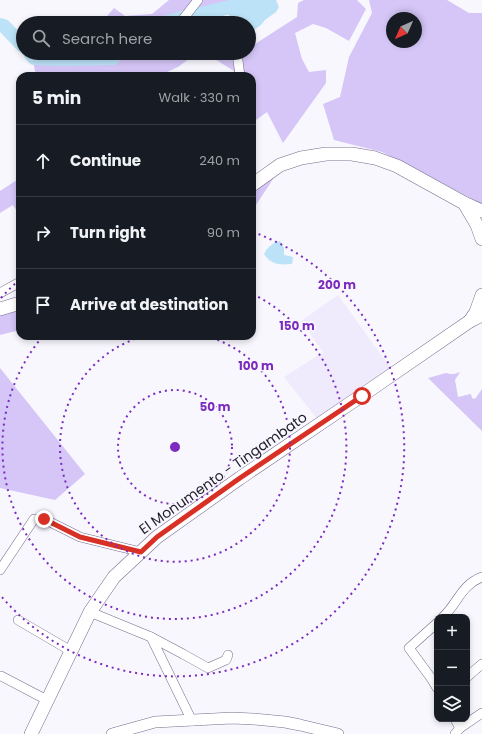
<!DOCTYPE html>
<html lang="en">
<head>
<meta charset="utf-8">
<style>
  :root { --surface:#171b24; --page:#20242c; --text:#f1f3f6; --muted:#9ea1a6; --line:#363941 }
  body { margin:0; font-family:Poppins,sans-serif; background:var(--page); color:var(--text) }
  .controls { position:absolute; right:12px; bottom:12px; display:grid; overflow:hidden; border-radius:8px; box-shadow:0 2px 6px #0003 }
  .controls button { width:36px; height:36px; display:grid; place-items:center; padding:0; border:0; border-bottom:1px solid var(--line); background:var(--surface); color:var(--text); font:20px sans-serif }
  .compass { position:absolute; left:386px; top:12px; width:36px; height:36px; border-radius:50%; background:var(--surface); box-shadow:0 2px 6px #0003; rotate:225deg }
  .stop { position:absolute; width:12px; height:12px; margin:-9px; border:3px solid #d93025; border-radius:50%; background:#fff }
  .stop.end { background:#d93025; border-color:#fff; box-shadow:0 1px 4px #0008 }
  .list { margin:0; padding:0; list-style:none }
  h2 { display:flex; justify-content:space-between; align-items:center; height:52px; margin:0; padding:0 16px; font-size:17px }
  h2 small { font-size:13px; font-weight:400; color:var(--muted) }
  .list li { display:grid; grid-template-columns:26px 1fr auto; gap:12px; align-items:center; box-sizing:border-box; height:72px; padding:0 16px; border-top:1px solid var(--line) }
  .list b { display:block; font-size:15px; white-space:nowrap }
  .list em { font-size:13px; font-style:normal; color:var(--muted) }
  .icon { flex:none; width:22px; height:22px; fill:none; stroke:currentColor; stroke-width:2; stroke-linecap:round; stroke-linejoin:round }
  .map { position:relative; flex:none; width:482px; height:734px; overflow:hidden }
  .search { position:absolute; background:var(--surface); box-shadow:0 2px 6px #0003; left:16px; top:16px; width:240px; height:44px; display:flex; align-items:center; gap:10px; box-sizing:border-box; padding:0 14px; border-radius:22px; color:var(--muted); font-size:15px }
  .panel { position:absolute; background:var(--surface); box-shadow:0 2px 6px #0003; left:16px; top:72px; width:240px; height:268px; border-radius:12px }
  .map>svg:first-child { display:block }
</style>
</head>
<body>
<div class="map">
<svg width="482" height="734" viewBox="0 0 482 734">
  <rect width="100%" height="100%" fill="#f9f7fe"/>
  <polygon fill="#f0ebfc" points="338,295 392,370 318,420 284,377 323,352 301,321"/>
  <g fill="#d5c6f7" fill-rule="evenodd">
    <polygon points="169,0 229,0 196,23 101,23 114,8 125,16 152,14"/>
    <polygon points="304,0 357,0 366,9 349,41 326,28 313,24 295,33 302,59 309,72 326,70 326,83 283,143 267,112 252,123 252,76 232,76 234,71 205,53 189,59 178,67 165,73 149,76 36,76 32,56 70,58 72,53 249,53 249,41 255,44 297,17 298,3"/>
    <path d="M369 0H447L469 13H482V204L382 152 334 140 323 104 340 97 349 57 372 13ZM392 18H416V42H392Z"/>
    <polygon points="281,167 252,211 252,188"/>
    <polygon points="17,180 20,181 20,216 13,205 0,213 0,191"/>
    <polygon points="20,297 20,330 0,335 0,311"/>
    <polygon points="0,368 85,474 55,500 0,488"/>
    <path d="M460 372 455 380 458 397 471 394 472 398 475 399 482 389V431L428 378 446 373C451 375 456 374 460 372Z"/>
  </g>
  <g fill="#bbe2f6">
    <path d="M238 0H276L279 7 276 12 265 20 260 26 249 33V23H231C227 14 228 3 238 0Z"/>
    <path d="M280 241 284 248V255L293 257 292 264C280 265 271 265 264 254 267 248 273 242 280 241Z"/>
  </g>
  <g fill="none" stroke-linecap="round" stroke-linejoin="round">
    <g stroke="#bbe2f6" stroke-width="14">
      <polyline points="193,16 234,6 242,0"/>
      <polyline points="164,23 182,18"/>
      <polyline points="0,25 4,26 23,46"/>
      <polyline points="30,53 34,58 63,59 113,58 117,53"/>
    </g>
    <g stroke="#766c8b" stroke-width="10">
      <g id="minor">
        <polyline points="180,23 198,0"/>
        <polyline points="207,23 209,21 214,23"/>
        <polyline points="237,53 240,76"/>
        <polyline points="0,293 20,282"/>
        <polyline points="0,570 34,519 44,519 80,537 141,552"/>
        <polyline points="90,612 151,637 183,654 208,668 226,660 228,655"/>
        <path d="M443 617C458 603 461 585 482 577"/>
        <polyline points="18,620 71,651"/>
        <polyline points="437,623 409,648 431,678 437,688"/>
        <polyline points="151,637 192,721"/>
        <polyline points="1,676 47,700"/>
        <polyline points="467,677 482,664"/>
        <polyline points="455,719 460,728"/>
        <polyline points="455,734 460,728 482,713"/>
      </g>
    </g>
    <g stroke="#766c8b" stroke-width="12">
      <polyline id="tertiary" points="112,734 155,722 232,718 253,719 285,722 300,725 338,734"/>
    </g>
    <g stroke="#766c8b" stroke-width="14">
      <g id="secondary">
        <polyline points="252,185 280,165 301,158 326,154 352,154 375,158 397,166 464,203 482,211"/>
        <polyline points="464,203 477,225 482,239"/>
        <polyline points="0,309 20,303"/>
        <polyline points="470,321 476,312 482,295"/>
        <polyline points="31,734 90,612 114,577 157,537 240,478 361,396 470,321 482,315"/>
      </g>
    </g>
    <use href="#minor" stroke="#fff" stroke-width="9"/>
    <use href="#tertiary" stroke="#fff" stroke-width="11"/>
    <use href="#secondary" stroke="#fff" stroke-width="13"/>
  </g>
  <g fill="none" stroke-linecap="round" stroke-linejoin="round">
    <polyline stroke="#d93025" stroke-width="5" points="44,519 80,537 141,552 157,537 240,478 362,396"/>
  </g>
  <g fill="none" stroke="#7b2cbf" stroke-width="2" stroke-dasharray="2 4">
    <circle cx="175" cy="447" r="57"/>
    <path d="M206 336A115 115 0 1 1 144 336"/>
    <path d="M253 294A172 172 0 1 1 43 336"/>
    <path d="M1 298A229 229 0 0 1 19 280M253 232A229 229 0 1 1 1 596"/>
  </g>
  <g text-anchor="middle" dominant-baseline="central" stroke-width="3" stroke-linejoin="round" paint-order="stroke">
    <g font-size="14" fill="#1f1b28" stroke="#f9f7fe">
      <text transform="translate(223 473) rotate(-35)">El Monumento - Tingambato</text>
    </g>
  </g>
  <circle cx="175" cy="447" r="6" fill="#7b2cbf" stroke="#f9f7fe" stroke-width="2"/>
  <g font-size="12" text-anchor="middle" font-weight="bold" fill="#7b2cbf" stroke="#f9f7fe" stroke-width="3" stroke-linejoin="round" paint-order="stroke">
    <text x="337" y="289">200 m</text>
    <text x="297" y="330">150 m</text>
    <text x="256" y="370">100 m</text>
    <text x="215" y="411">50 m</text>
  </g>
</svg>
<div class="controls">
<button>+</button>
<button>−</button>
<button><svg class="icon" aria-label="layers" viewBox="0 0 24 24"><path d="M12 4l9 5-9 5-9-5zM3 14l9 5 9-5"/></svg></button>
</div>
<svg class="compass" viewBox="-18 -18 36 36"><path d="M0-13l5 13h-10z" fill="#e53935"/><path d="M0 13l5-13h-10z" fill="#9ea1a6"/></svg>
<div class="stop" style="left:362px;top:396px"></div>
<div class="stop end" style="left:44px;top:519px"></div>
<div class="search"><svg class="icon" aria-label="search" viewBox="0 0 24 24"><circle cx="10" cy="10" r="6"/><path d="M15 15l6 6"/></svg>Search here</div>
<section class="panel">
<h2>5 min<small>Walk · 330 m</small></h2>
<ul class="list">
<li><svg class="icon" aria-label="ahead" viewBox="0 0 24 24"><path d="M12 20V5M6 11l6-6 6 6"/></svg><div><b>Continue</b></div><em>240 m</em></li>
<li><svg class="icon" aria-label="right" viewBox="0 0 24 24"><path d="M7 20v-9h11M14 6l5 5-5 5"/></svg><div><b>Turn right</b></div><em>90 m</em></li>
<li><svg class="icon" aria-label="arrive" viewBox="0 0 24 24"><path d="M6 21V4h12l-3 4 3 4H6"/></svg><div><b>Arrive at destination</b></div></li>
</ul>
</section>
</div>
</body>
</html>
